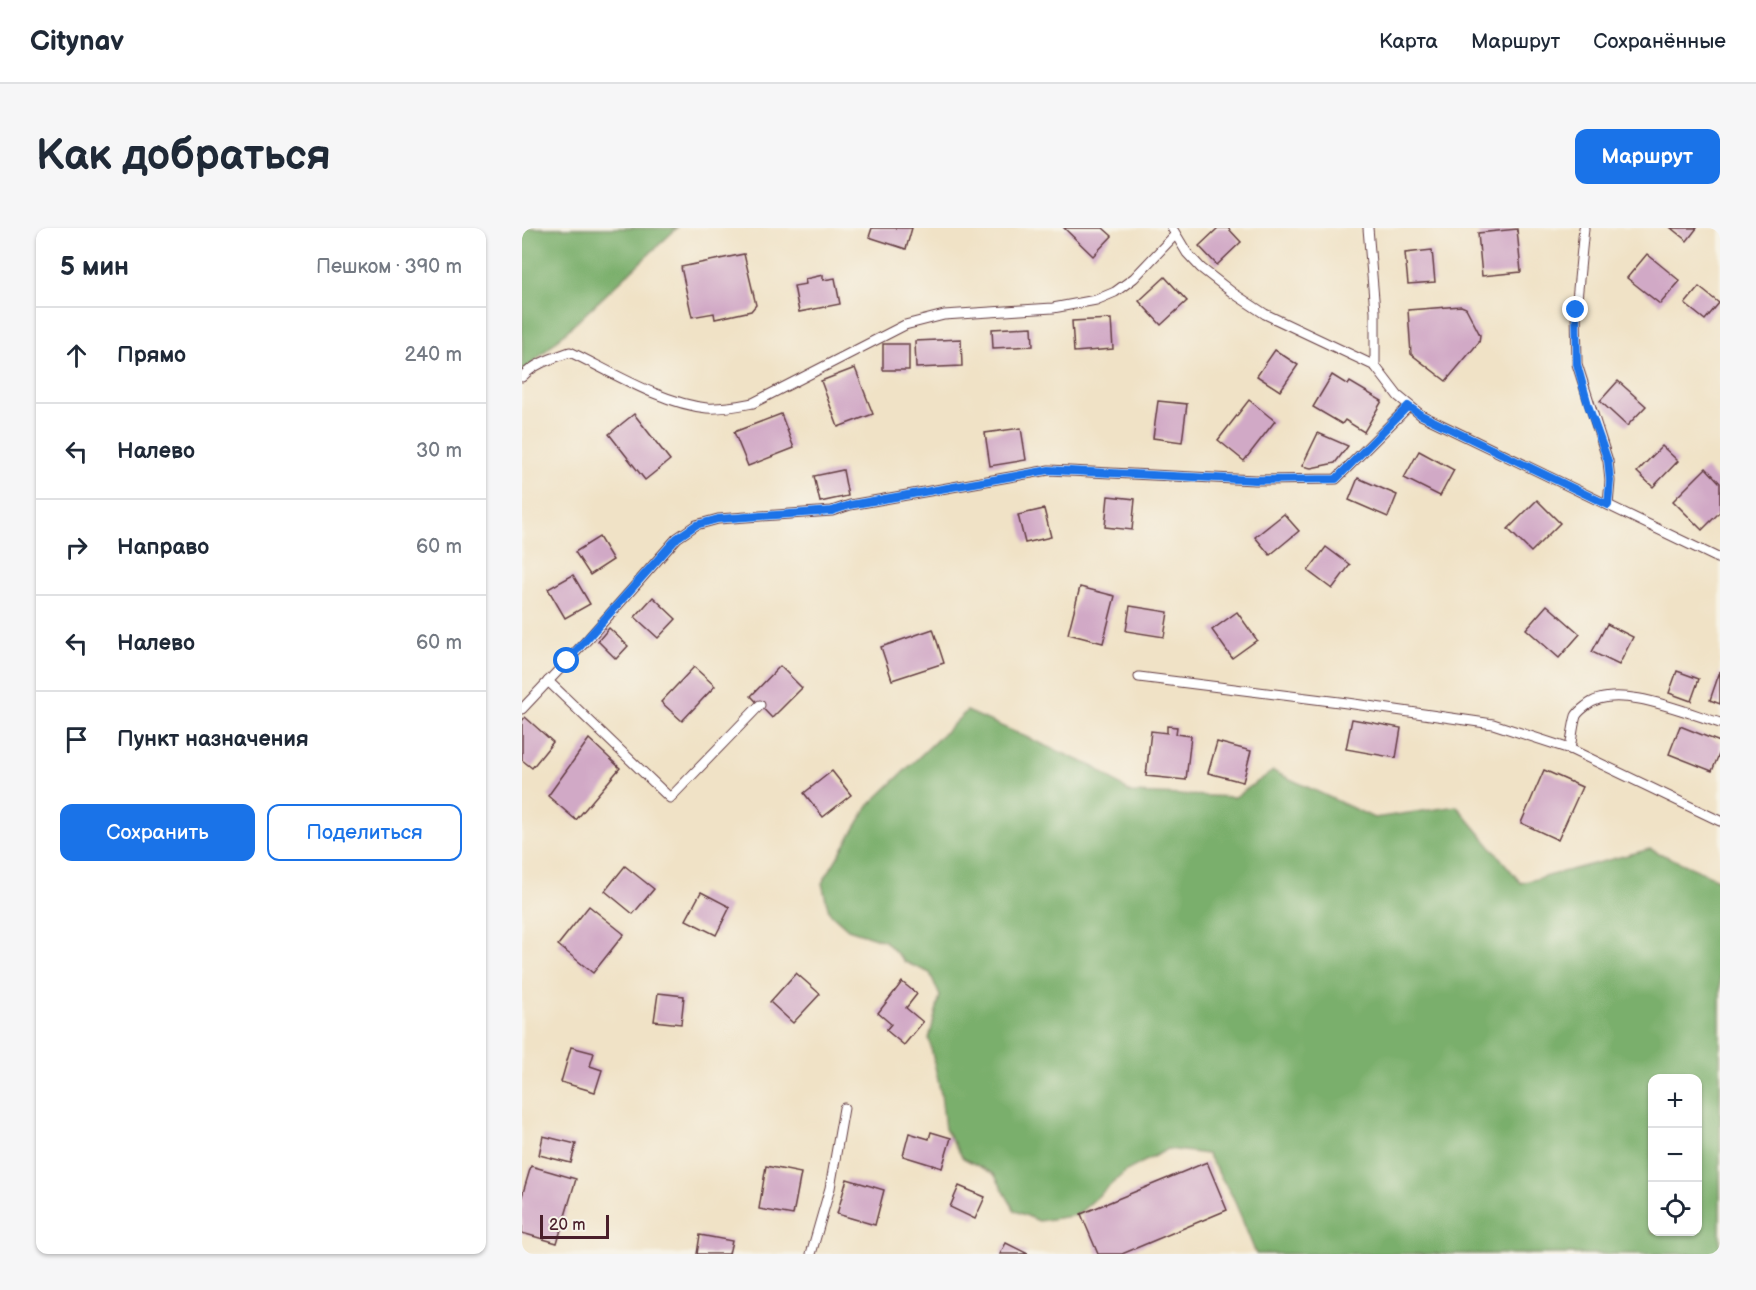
<!DOCTYPE html>
<html lang="ru">
<head>
<meta charset="utf-8">
<style>
  :root { --surface:#fff; --page:#f6f6f7; --text:#1f2937; --muted:#747a83; --line:#e0e1e3; --accent:#1a73e8 }
  body { margin:0; font-family:"Balsamiq Sans",sans-serif; background:var(--page); color:var(--text) }
  .controls { position:absolute; right:18px; bottom:18px; display:grid; overflow:hidden; border-radius:12px; box-shadow:0 2px 4px #0004 }
  .controls button { width:54px; height:54px; display:grid; place-items:center; padding:0; border:0; border-bottom:2px solid var(--line); background:var(--surface); color:var(--text); font:30px sans-serif }
  .scale { position:absolute; left:18px; bottom:15px; width:69px; box-sizing:border-box; padding-left:6px; border:3px solid #4a1f2b; border-top:0; font-size:16px; line-height:21px; white-space:nowrap; color:#4a1f2b; -webkit-text-stroke:4px #f7f3e8; paint-order:stroke }
  .stop { position:absolute; width:18px; height:18px; margin:-14px; border:4px solid #1a73e8; border-radius:50%; background:#fff }
  .stop.end { background:#1a73e8; border-color:#fff; box-shadow:0 2px 6px #0008 }
  .list { margin:0; padding:0; list-style:none }
  h2 { display:flex; justify-content:space-between; align-items:center; height:78px; margin:0; padding:0 24px; font-size:26px }
  h2 small { font-size:20px; font-weight:400; color:var(--muted) }
  .list li { display:grid; grid-template-columns:39px 1fr auto; gap:18px; align-items:center; box-sizing:border-box; height:96px; padding:0 24px; border-top:2px solid var(--line) }
  .list b { display:block; font-size:22px; white-space:nowrap }
  .list em { font-size:20px; font-style:normal; color:var(--muted) }
  .actions { display:flex; gap:12px; padding:18px 24px }
  .actions a { flex:1; padding:14px 0; border:2px solid var(--accent); border-radius:12px; text-align:center; font-size:21px; color:var(--accent) }
  .actions .main { background:var(--accent); color:#fff }
  .icon { flex:none; width:33px; height:33px; fill:none; stroke:currentColor; stroke-width:2; stroke-linecap:round; stroke-linejoin:round }
  .map { position:relative; flex:none; width:1198px; height:1026px; overflow:hidden; border-radius:12px }
  header { display:flex; align-items:center; gap:36px; box-sizing:border-box; height:84px; padding:0 30px; background:var(--surface); border-bottom:2px solid var(--line) }
  header strong { font-size:28px }
  nav { display:flex; gap:33px; margin-inline-start:auto; font-size:21px }
  .intro { display:flex; align-items:center; justify-content:space-between; box-sizing:border-box; height:144px; padding:0 36px }
  h1 { margin:0; font-size:42px }
  .button { padding:15px 27px; border-radius:12px; background:var(--accent); color:#fff; font-size:21px; font-weight:700 }
  main { display:flex; gap:36px; padding:0 36px }
  aside { flex:1; background:var(--surface); border-radius:12px; box-shadow:0 2px 4px #0004 }
  .map>svg:first-child { display:block }
</style>
</head>
<body>
<header>
<strong>Citynav</strong>
<nav><a>Карта</a><a>Маршрут</a><a>Сохранённые</a></nav>
</header>
<div class="intro"><h1>Как добраться</h1><a class="button">Маршрут</a></div>
<main>
<aside>
<h2>5 мин<small>Пешком · 390 m</small></h2>
<ul class="list">
<li><svg class="icon" aria-label="ahead" viewBox="0 0 24 24"><path d="M12 20V5M6 11l6-6 6 6"/></svg><div><b>Прямо</b></div><em>240 m</em></li>
<li><svg class="icon" aria-label="left" viewBox="0 0 24 24"><path d="M17 20v-9H6M10 6l-5 5 5 5"/></svg><div><b>Налево</b></div><em>30 m</em></li>
<li><svg class="icon" aria-label="right" viewBox="0 0 24 24"><path d="M7 20v-9h11M14 6l5 5-5 5"/></svg><div><b>Направо</b></div><em>60 m</em></li>
<li><svg class="icon" aria-label="left" viewBox="0 0 24 24"><path d="M17 20v-9H6M10 6l-5 5 5 5"/></svg><div><b>Налево</b></div><em>60 m</em></li>
<li><svg class="icon" aria-label="arrive" viewBox="0 0 24 24"><path d="M6 21V4h12l-3 4 3 4H6"/></svg><div><b>Пункт назначения</b></div></li>
</ul>
<div class="actions"><a class="main">Сохранить</a><a>Поделиться</a></div>
</aside>
<div class="map">
<svg width="1198" height="1026" viewBox="0 0 1198 1026">
  <rect width="100%" height="100%" fill="#f7f3e8"/>
  <filter id="ink" filterUnits="userSpaceOnUse"><feTurbulence type="fractalNoise" baseFrequency=".0167" numOctaves="2"/><feDisplacementMap in="SourceGraphic" scale="12" xChannelSelector="R" yChannelSelector="G"/><feConvolveMatrix kernelMatrix="1 2 1 2 8 2 1 2 1" color-interpolation-filters="sRGB"/></filter>
  <filter id="wash" filterUnits="userSpaceOnUse"><feTurbulence type="fractalNoise" baseFrequency=".008" numOctaves="4" result="noise"/><feDisplacementMap in="SourceGraphic" scale="24" xChannelSelector="R" yChannelSelector="G"/><feGaussianBlur stdDeviation="1.35" result="paint"/><feColorMatrix in="noise" values="0 0 0 0 0 0 0 0 0 0 0 0 0 0 0 0 0 1.4 0 .05"/><feComposite in="paint" operator="in"/></filter>
  <g filter="url(#wash)">
    <rect width="100%" height="100%" fill="#f0e2c6"/>
    <g fill="#7aaf6c" stroke="#62674c" stroke-width="1.5" fill-rule="evenodd">
      <polygon points="0,0 155,0 0,145"/>
      <path d="M445 483 572 539 609 565 713 569 751 543 852 590 935 578 999 655 1128 621 1198 652V1026H734L711 969 685 926 646 921 604 943 555 987 517 993 493 983 472 946 441 930 423 901 419 866 407 811 418 768 408 745 383 734 363 713 326 701 307 684 300 655 346 578ZM1130 850H1176V1004H1130Z"/>
    </g>
    <g id="blocks">
      <g fill="#d1a9c6">
        <polygon points="350,0 390,0 384,21 347,9"/>
        <polygon points="542,0 581,0 590,8 571,28"/>
        <polygon points="696,0 706,0 719,14 695,37 677,18"/>
        <polygon points="1149,0 1175,0 1165,13"/>
        <polygon points="995,1 999,44 960,48 956,5"/>
        <polygon points="910,22 913,54 886,56 883,25"/>
        <polygon points="222,26 234,77 229,83 193,91 192,85 170,89 159,39"/>
        <polygon points="1125,26 1158,53 1138,76 1105,50"/>
        <polygon points="301,47 301,52 313,50 318,76 277,84 272,58 284,56 283,51"/>
        <polygon points="643,49 665,73 639,97 617,73"/>
        <polygon points="1177,59 1197,75 1183,92 1163,76"/>
        <polygon points="939,78 944,80 958,107 957,114 924,153 889,126 886,82"/>
        <polygon points="589,91 591,121 552,124 550,93"/>
        <polygon points="510,99 511,118 471,120 470,101"/>
        <polygon points="439,111 440,138 394,140 393,113"/>
        <rect x="361" y="116" width="26" height="26"/>
        <polygon points="753,122 776,137 758,163 735,148"/>
        <polygon points="333,140 351,186 316,199 299,153"/>
        <polygon points="810,147 826,157 828,154 860,173 842,204 823,192 820,196 791,179"/>
        <polygon points="1096,153 1124,178 1105,198 1078,173"/>
        <polygon points="727,172 753,193 722,233 696,212"/>
        <polygon points="636,173 665,176 660,214 631,210"/>
        <polygon points="112,186 148,232 123,252 87,206"/>
        <polygon points="259,186 272,220 226,238 212,204"/>
        <polygon points="499,200 504,232 468,238 463,205"/>
        <polygon points="796,205 826,218 813,235 789,240 780,238"/>
        <polygon points="1140,218 1156,233 1131,259 1115,244"/>
        <polygon points="897,223 932,242 918,268 882,250"/>
        <polygon points="1184,240 1198,255 1198,284 1180,302 1151,273"/>
        <polygon points="321,242 326,268 298,274 292,248"/>
        <polygon points="836,250 875,267 866,289 827,272"/>
        <polygon points="586,268 613,271 610,302 583,299"/>
        <polygon points="1015,272 1038,295 1009,324 986,301"/>
        <polygon points="522,281 529,309 503,315 496,287"/>
        <polygon points="762,286 777,303 748,327 733,309"/>
        <polygon points="77,309 91,332 68,347 53,324"/>
        <polygon points="804,319 828,337 810,361 786,343"/>
        <polygon points="51,347 68,376 43,390 26,361"/>
        <polygon points="558,359 593,368 581,415 546,406"/>
        <polygon points="131,369 154,391 136,410 113,389"/>
        <polygon points="1025,377 1058,406 1037,430 1004,401"/>
        <polygon points="608,378 646,384 642,409 604,403"/>
        <polygon points="715,384 735,412 710,430 690,402"/>
        <polygon points="1085,396 1111,409 1097,437 1070,424"/>
        <polygon points="87,400 106,418 94,431 76,413"/>
        <polygon points="411,401 422,435 370,452 359,419"/>
        <polygon points="258,438 280,460 250,490 229,468"/>
        <polygon points="172,439 193,458 160,493 139,474"/>
        <polygon points="1155,443 1177,451 1169,473 1147,465"/>
        <polygon points="1198,443 1198,476 1188,472"/>
        <polygon points="3,489 31,514 10,540 0,532 0,493"/>
        <polygon points="830,491 879,500 874,530 824,521"/>
        <polygon points="645,498 655,499 654,506 669,508 664,552 624,548 629,503 645,505"/>
        <polygon points="1158,498 1198,514 1198,524 1190,543 1147,526"/>
        <polygon points="67,511 98,540 54,592 26,568"/>
        <polygon points="695,514 729,523 721,554 686,545"/>
        <polygon points="1022,542 1060,559 1036,612 999,595"/>
        <polygon points="310,543 329,567 301,589 282,565"/>
        <polygon points="103,638 132,661 111,686 83,663"/>
        <polygon points="179,664 208,679 194,707 164,692"/>
        <polygon points="67,678 102,706 71,745 36,717"/>
        <polygon points="274,745 298,766 271,795 248,774"/>
        <polygon points="380,754 395,766 384,780 401,794 382,817 364,802 369,796 356,785"/>
        <polygon points="136,765 162,768 159,796 132,793"/>
        <polygon points="49,819 72,825 68,838 80,842 73,864 39,854"/>
        <polygon points="409,904 429,910 420,940 381,928 387,905 407,911"/>
        <polygon points="21,908 54,916 49,935 17,927"/>
        <polygon points="685,934 705,982 600,1026 576,1026 559,986"/>
        <polygon points="9,938 54,951 35,1015 0,1005 0,968"/>
        <polygon points="244,938 279,945 271,987 237,981"/>
        <polygon points="325,951 362,962 353,997 315,986"/>
        <polygon points="437,958 463,969 453,991 428,979"/>
        <polygon points="178,1007 210,1013 207,1026 175,1026"/>
        <polygon points="484,1015 506,1026 478,1026"/>
      </g>
    </g>
  </g>
  <g filter="url(#ink)">
    <use href="#blocks" fill-opacity="0" stroke="#633c42" stroke-width="1.5"/>
    <g fill="none" stroke-linecap="round" stroke-linejoin="round">
      <g stroke="#633c42" stroke-width="11">
        <g id="service">
          <polyline points="650,0 665,25 679,40 711,65 743,86 853,138 876,168 899,187 1198,331"/>
          <polyline points="846,0 853,83 853,138"/>
          <polyline points="1062,0 1054,82 1055,136 1086,233 1088,253 1086,277"/>
          <path d="M0 149C13 135 31 130 48 124 88 143 141 176 185 180 201 181 215 178 231 175L383 97 422 87 531 80 574 72 593 64 612 50 653 7"/>
          <polyline points="617,449 825,475 971,496 1048,521 1198,593"/>
          <polyline points="26,453 148,570 238,477"/>
          <polyline points="0,481 67,410 155,310 174,297 196,291 310,283 328,277 527,242 733,252 814,251 887,178"/>
          <path d="M1048 521C1050 510 1051 498 1054 488 1056 484 1060 481 1064 478 1092 453 1165 485 1198 495"/>
          <polyline points="289,1026 308,960 322,880"/>
        </g>
      </g>
      <use href="#service" stroke="#fff" stroke-width="9"/>
    </g>
  </g>
  <g fill="none" stroke-linecap="round" stroke-linejoin="round" filter="url(#ink)">
    <polyline stroke="#1a73e8" stroke-width="8" points="45,433 155,310 174,297 196,291 310,283 328,277 527,242 733,252 814,251 886,178 899,187 1086,277 1088,253 1086,233 1066,177 1055,136 1054,82"/>
  </g>
</svg>
<div class="controls">
<button>+</button>
<button>−</button>
<button><svg class="icon" aria-label="locate" viewBox="0 0 24 24"><circle cx="12" cy="12" r="6"/><path d="M12 2v4M12 18v4M2 12h4M18 12h4"/></svg></button>
</div>
<div class="scale">20 m</div>
<div class="stop" style="left:45px;top:433px"></div>
<div class="stop end" style="left:1054px;top:82px"></div>
</div>
</main>
</body>
</html>
